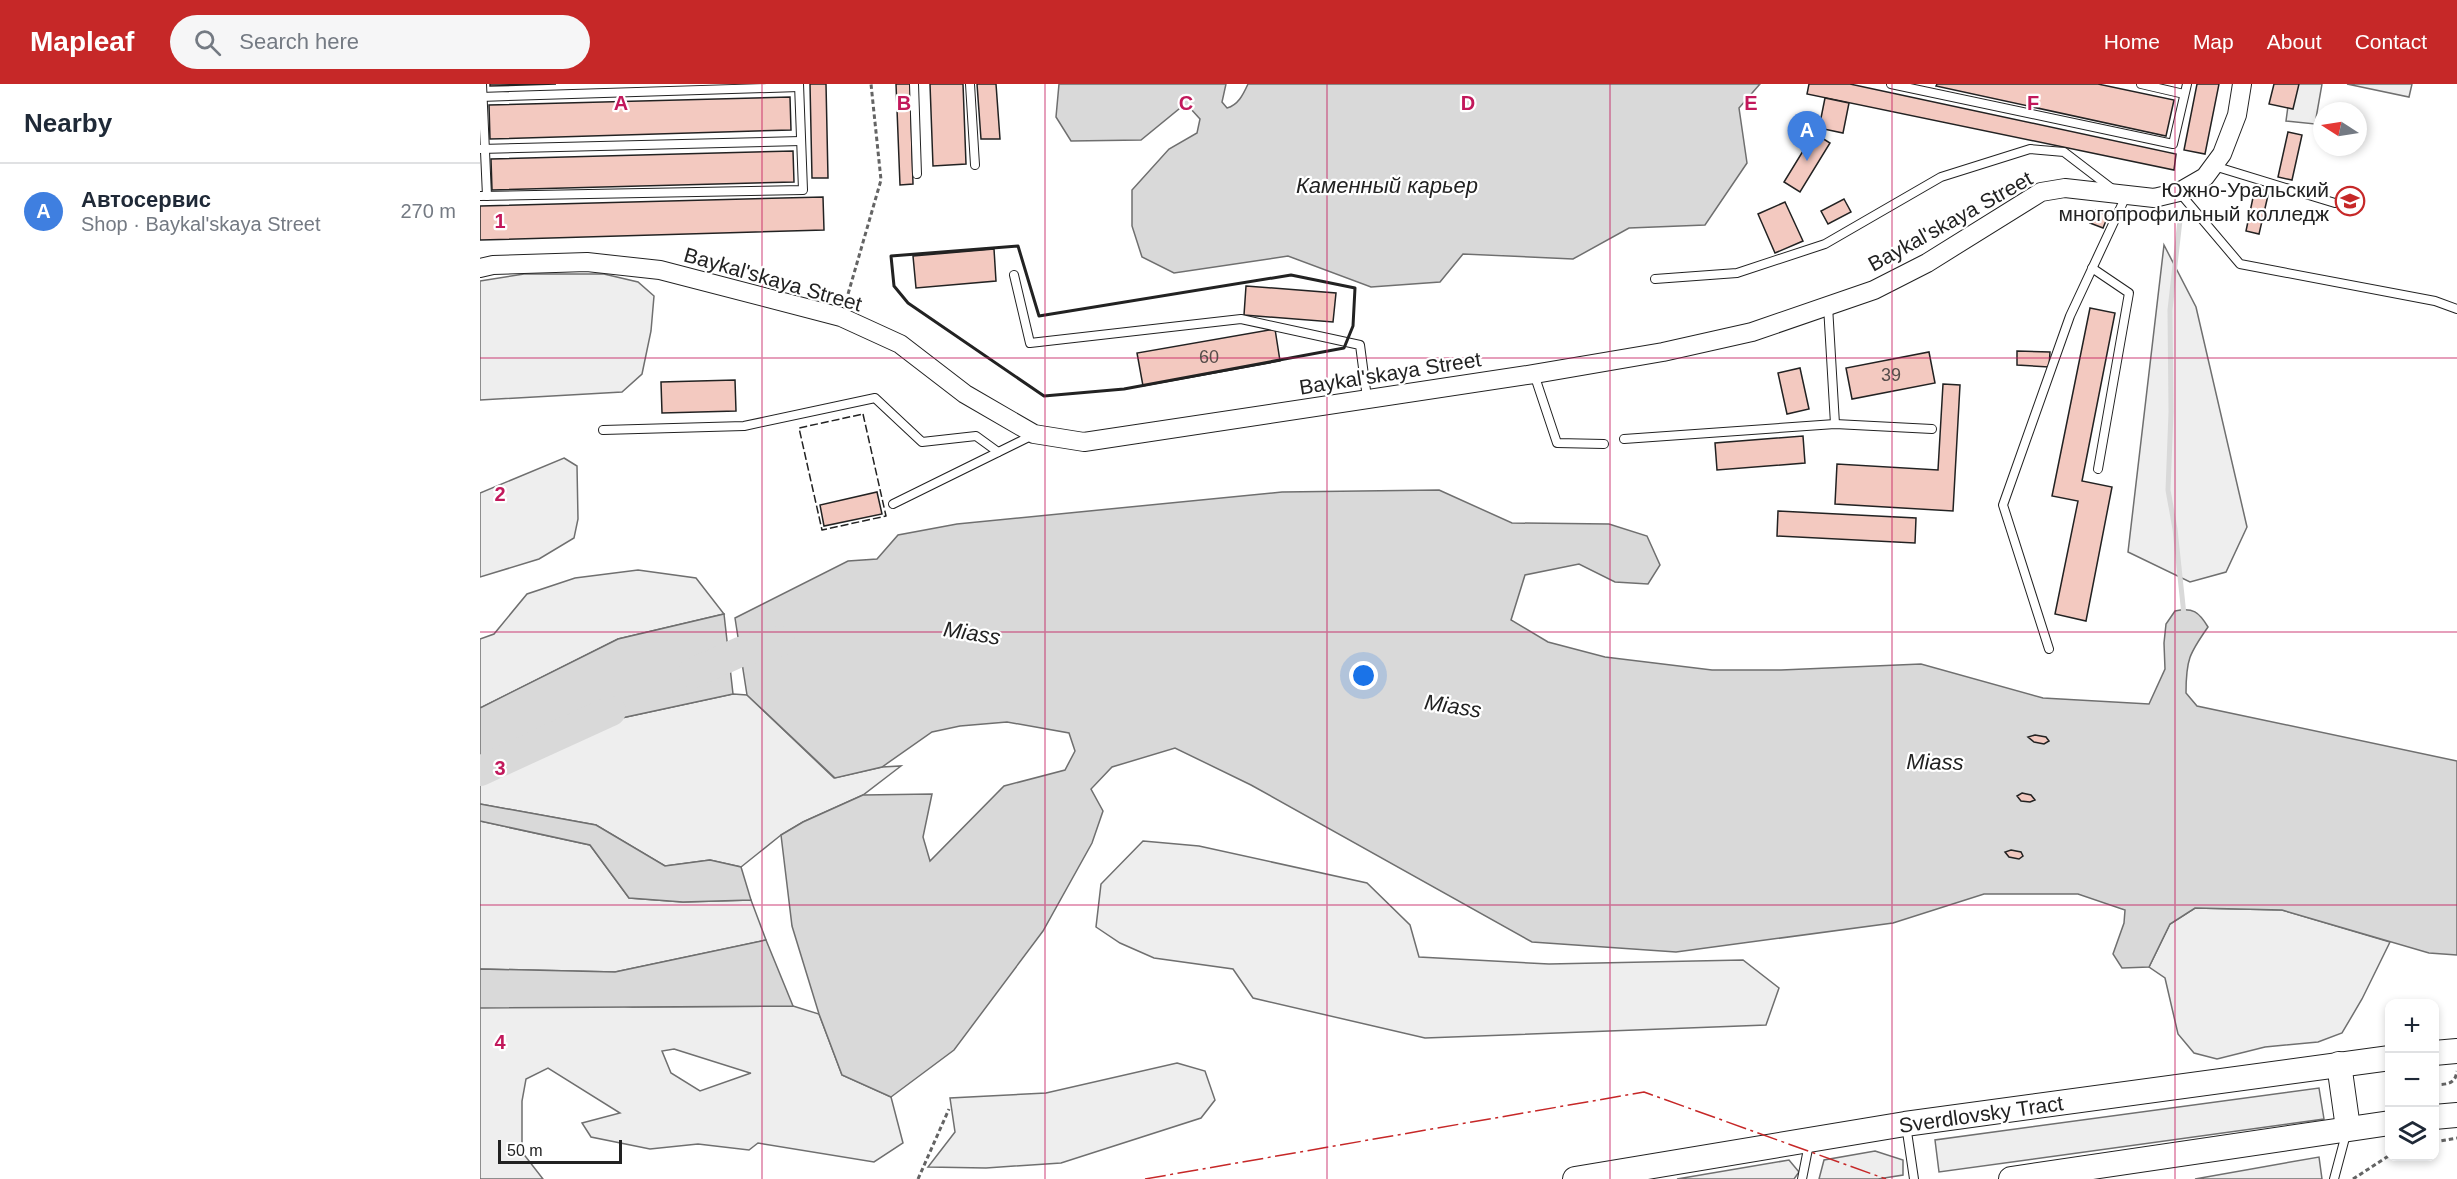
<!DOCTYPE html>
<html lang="en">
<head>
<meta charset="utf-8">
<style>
  :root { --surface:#fff; --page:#f6f6f7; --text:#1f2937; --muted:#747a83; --line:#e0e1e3; --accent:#c62828 }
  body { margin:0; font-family:Arial,sans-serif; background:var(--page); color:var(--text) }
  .controls { position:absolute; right:18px; bottom:18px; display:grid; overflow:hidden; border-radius:12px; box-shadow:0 3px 9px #0003 }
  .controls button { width:54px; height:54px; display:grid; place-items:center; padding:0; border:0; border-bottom:2px solid var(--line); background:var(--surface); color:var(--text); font:30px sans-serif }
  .compass { position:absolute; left:1833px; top:18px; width:54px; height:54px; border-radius:50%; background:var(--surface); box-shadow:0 3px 9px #0003; rotate:282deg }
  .scale { position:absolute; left:18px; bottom:15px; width:124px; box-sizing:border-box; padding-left:6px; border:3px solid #222; border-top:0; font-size:16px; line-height:21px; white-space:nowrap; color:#222; -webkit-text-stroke:4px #fff; paint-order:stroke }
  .you { position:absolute; left:884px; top:592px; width:21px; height:21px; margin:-15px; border:4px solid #fff; border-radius:50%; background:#1a73e8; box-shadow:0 0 0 9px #1a73e833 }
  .badge { display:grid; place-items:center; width:39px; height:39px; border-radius:50%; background:var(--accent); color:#fff; font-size:20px; font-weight:700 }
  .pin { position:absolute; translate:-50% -50px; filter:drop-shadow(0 2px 3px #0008) }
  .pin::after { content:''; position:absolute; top:32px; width:21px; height:18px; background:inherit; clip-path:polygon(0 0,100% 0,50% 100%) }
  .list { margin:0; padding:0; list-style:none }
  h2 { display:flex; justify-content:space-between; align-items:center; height:78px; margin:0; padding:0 24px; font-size:26px }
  h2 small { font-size:20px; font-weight:400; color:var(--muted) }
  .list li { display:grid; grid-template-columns:39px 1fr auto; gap:18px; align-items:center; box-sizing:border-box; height:96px; padding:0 24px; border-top:2px solid var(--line) }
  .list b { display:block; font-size:22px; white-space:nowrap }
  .list p { margin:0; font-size:20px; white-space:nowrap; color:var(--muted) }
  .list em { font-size:20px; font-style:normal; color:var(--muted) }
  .icon { flex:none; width:33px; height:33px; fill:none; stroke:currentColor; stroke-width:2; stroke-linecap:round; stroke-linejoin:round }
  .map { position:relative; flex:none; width:1977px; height:1095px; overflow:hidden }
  header { display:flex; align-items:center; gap:36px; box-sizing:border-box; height:84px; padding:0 30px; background:var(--accent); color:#fff }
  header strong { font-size:28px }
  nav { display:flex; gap:33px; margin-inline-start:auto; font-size:21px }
  .search { width:420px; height:54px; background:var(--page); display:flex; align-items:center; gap:15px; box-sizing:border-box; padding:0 21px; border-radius:33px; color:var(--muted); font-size:22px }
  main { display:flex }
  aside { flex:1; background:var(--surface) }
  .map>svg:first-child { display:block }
</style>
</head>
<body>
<header>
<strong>Mapleaf</strong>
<div class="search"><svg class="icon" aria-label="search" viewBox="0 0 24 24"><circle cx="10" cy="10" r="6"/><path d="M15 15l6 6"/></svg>Search here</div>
<nav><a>Home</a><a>Map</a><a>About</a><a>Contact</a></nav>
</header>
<main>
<aside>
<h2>Nearby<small></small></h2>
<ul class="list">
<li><span class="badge" style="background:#3f7fe0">A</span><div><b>Автосервис</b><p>Shop · Baykal'skaya Street</p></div><em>270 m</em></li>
</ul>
</aside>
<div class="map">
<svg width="1977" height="1095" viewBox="0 0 1977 1095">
  <rect width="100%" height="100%" fill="#fff"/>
  <g fill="#eee" stroke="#6f6f6f" stroke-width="1.5" fill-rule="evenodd">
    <polygon points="1811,0 1842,0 1835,40 1806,37"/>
    <polygon points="1867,0 1932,0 1929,13"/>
    <polygon points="1684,161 1716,223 1767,443 1746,488 1710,498 1648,468"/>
    <polygon points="44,190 124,190 158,198 174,212 171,247 162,290 142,308 0,316 0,197"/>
    <polygon points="84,374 97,382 98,435 94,454 59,475 0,493 0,409"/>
    <polygon points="158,486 216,494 244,530 138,555 0,624 0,555 14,550 47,510 95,494"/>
    <polygon points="253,610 267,611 354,694 402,683 421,682 383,711 323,738 301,751 261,783 230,776 185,782 116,741 0,720 0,687 72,649"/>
    <polygon points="0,737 110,761 149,814 203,818 271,816 286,856 135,888 0,885"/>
    <polygon points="663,757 719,762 887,799 930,841 939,873 1069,880 1263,876 1299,904 1286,941 945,954 773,914 753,885 674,874 640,859 616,843 621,800"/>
    <polygon points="1715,824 1802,826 1910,858 1882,915 1862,949 1838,958 1785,963 1737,975 1714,969 1698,950 1685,894 1669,883 1690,840"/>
    <path d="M0 909 152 923 313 922 339 930 362 991 411 1013 423 1059 394 1078 278 1059 269 1066 218 1060 170 1065 111 1053 102 1039 140 1029 68 984 46 995 42 1017V1068L63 1095H0ZM194 965 270 989H271L220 1007 191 989 182 967Z"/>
    <polygon points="697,979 725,987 735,1016 721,1034 581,1079 506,1084 448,1083 475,1048 470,1014 566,1009"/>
    <polygon points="1839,1004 1844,1035 1459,1088 1455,1056"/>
    <polygon points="1395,1067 1423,1076 1423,1091 1398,1095 1339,1095 1344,1076"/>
    <polygon points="1839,1073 1842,1095 1715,1095"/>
    <polygon points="1309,1076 1319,1088 1314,1095 1197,1095"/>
  </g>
  <g fill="#d9d9d9" stroke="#6f6f6f" stroke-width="1.5">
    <path d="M579 0H746L742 18 747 24C758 21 763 11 768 0H1280L1259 24 1267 79 1225 141 1149 144 1093 175 983 170 960 198 891 203 808 172 694 189 662 173 652 142V106L689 65 717 49 720 35 710 24 699 25 661 56 591 57 576 33Z"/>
    <path d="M959 406 1032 439 1129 440 1167 452 1180 481 1168 500 1135 498 1099 480 1045 491 1031 536 1068 558 1125 573 1232 586H1301L1441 580 1563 614 1669 620 1685 585 1684 559 1686 540 1695 527C1713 523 1719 528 1728 543 1709 570 1706 576 1706 609L1717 622 1977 677V871L1949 869 1802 826 1715 824 1690 840 1669 883 1642 884 1633 870 1644 839 1645 826 1598 810H1504L1413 839 1196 868 1052 858 771 701 695 664 632 683 611 705 623 727 612 759 563 847 474 966 411 1013 362 991 339 930 312 842 301 751 323 738 383 711 452 710 443 753 450 777 524 702 585 686 595 667 589 649 527 638 480 642 452 648 402 683 355 694 267 611 255 534 368 477 397 475 418 451 477 440 802 408Z"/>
    <polygon points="244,530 253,610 72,649 0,687 0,624 138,555"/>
    <polygon points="0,720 116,741 185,782 230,776 261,783 271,816 203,818 149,814 110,761 0,737"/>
    <polygon points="286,856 313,922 0,924 0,885 135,888"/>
  </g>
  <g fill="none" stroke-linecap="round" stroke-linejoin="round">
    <polyline stroke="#d9d9d9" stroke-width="5" points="1700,136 1690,226 1691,328 1688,406 1695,445 1704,531"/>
    <g stroke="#d9d9d9" stroke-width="30">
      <polyline points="213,589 260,568 300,557"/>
      <polyline points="0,687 131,627"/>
    </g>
  </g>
  <g fill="#f3c9c0" stroke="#222" stroke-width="1.5">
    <polygon points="10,0 76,0 10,2"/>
    <polygon points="330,0 346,0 348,94 332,94"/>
    <polygon points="416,0 430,0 433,100 420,101"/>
    <polygon points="450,0 483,0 486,80 453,82"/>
    <polygon points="497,0 516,0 520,55 501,55"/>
    <polygon points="1329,0 1370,0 1696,70 1694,86 1327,10"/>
    <polygon points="1457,0 1618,0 1694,16 1686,52 1456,2"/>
    <polygon points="1717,0 1739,0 1725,70 1704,66"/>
    <polygon points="1794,0 1819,0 1813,25 1789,20"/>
    <polygon points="310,13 311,46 10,55 9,21"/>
    <polygon points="1345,14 1369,19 1363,49 1339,44"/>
    <polygon points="1808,48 1822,51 1812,96 1798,93"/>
    <polygon points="1334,49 1350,59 1320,108 1304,98"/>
    <polygon points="313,67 314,98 12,106 11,75"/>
    <polygon points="1775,104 1789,107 1779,150 1766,147"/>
    <polygon points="343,113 344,146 0,156 0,122"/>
    <polygon points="1364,115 1371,128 1348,140 1341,127"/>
    <polygon points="1305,118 1323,157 1295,169 1278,130"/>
    <polygon points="1615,126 1628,132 1623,144 1610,139"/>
    <polygon points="514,165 516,197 436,204 433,172"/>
    <polygon points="766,202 856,209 853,238 764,231"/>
    <polygon points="1610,224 1635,229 1602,397 1632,403 1606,537 1575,530 1598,417 1572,412"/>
    <polygon points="795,245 800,277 663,302 657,269"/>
    <polygon points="1537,267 1570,268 1569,283 1537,281"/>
    <polygon points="1449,268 1455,299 1372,315 1366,284"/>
    <polygon points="1320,284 1329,325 1307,330 1298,289"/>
    <polygon points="255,296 256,327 182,329 181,298"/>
    <polygon points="1463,300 1480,301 1473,427 1355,420 1357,380 1458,386"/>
    <polygon points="1323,352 1325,379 1237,386 1235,359"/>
    <polygon points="397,408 402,430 344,442 340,421"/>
    <polygon points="1298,427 1436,434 1435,459 1297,452"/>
    <polygon points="1555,651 1566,653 1569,657 1564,660 1554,658 1548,653"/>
    <polygon points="1542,709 1551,711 1555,716 1550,718 1541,717 1537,712"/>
    <polygon points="1531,766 1541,768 1543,772 1539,775 1529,773 1525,768"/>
  </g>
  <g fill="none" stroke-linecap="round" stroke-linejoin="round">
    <g stroke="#222" stroke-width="10">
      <g id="service">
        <polyline points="2,0 7,112"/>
        <polyline points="434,0 437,90"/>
        <polyline points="490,0 495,81"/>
        <polyline points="1411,0 1693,60 1707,0"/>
        <polyline points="1661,0 1704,10"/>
        <polyline points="0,13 319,3"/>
        <polyline points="0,65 321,57"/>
        <polyline points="1734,82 1855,119"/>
        <polyline points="1699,108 1760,180 1955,217 1977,225"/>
        <polyline points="0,112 323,106 319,0"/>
        <polyline points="1612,184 1649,209 1618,385"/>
        <polyline points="534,191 550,259 761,235 880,261 887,314"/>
        <polyline points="1175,195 1257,189 1345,160 1461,93 1550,65 1584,68 1631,104"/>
        <polyline points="1348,222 1355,340"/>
        <polyline points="1054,290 1077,359 1124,360"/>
        <polyline points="123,346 264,342 395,314 442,358 496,352 518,368"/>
        <polyline points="1144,355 1355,340 1452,345"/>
        <polyline points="413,420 553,351"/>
        <polyline points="1569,565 1523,421 1590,232 1646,112"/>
        <polyline points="1426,1041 1434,1095"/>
        <polyline points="1322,1095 1329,1060"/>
        <polyline points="1854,1095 1866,1050"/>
      </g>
    </g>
    <g stroke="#222" stroke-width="20">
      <polyline id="tertiary" points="0,184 13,181 107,178 180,186 361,233 420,260 485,310 554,350 604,358 1054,290 1183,268 1272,248 1394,206 1447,179 1561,108 1585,104 1674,114 1699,108 1725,93 1742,70 1757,31 1762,0"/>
    </g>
    <g stroke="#222" stroke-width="26">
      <g id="primary">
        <polyline points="1954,969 1977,967"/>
        <polyline points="1859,980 1868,1044"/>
        <polyline points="1954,1033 1977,1031"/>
        <polyline points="1095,1095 1425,1040 1910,974"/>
        <polyline points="1531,1095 1910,1039"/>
      </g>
    </g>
    <g stroke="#646464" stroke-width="3" stroke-dasharray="4.5 3" stroke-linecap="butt">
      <polyline points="366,217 401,96 391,0"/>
      <path d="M1954 1001C1967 1000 1975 1001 1977 987"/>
      <polyline points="1954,1058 1977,1054"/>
      <polyline points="438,1095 469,1025"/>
      <polyline points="1873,1095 1910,1071"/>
    </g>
    <use href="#service" stroke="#fff" stroke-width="8"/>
    <use href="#tertiary" stroke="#fff" stroke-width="18"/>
    <use href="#primary" stroke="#fff" stroke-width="24"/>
    <polygon stroke="#222" stroke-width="1.5" stroke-dasharray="8 3" stroke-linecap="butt" points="383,330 406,432 342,446 319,344"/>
    <polygon stroke="#222" stroke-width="3" points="538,162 559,232 811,191 875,204 873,242 864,264 644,305 564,312 428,219 414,202 411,172"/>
    <polyline stroke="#c62828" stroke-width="1.5" stroke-dasharray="21 4.5 3 4.5" stroke-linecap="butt" points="665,1095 1164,1008 1406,1095"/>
  </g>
  <path fill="none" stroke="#c2185b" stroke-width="1.5" stroke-opacity="0.55" d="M282 0V1095M565 0V1095M847 0V1095M1130 0V1095M1412 0V1095M1695 0V1095M0 274H1977M0 548H1977M0 821H1977"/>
  <defs>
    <g id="university-ring" transform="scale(1.5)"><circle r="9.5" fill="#fff" stroke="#c62828" stroke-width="1.5"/><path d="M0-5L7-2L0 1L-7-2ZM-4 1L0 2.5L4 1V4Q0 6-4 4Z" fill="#c62828"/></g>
  </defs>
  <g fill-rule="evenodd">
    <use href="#university-ring" x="1870" y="117"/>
  </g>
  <g text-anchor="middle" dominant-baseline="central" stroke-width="4.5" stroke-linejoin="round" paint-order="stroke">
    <g font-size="18" fill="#564c4a">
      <text x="729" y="273">60</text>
      <text x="1411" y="291">39</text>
    </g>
    <g font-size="21" fill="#222" stroke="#fff" text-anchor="end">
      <text x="1849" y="105">Южно-Уральский<tspan x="1849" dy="24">многопрофильный колледж</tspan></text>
    </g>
    <g font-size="21" fill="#222" stroke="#fff">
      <text transform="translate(1470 137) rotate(-29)">Baykal'skaya Street</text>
      <text transform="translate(293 195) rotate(16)">Baykal'skaya Street</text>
      <text transform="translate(910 289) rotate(-9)">Baykal'skaya Street</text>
      <text transform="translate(1501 1030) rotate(-8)">Sverdlovsky Tract</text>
    </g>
    <g font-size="22" font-style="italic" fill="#222" stroke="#fff">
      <text x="907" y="101">Каменный карьер</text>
      <text transform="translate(492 549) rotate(9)">Miass</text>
      <text transform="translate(973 622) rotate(9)">Miass</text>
      <text transform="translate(1455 678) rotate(1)">Miass</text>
    </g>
  </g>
  <g font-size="20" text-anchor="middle" font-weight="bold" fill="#c2185b" stroke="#fff" stroke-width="4.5" stroke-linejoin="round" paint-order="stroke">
    <text x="141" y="26">A</text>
    <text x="424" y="26">B</text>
    <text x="706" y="26">C</text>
    <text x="988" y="26">D</text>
    <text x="1271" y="26">E</text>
    <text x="1553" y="26">F</text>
    <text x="20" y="144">1</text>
    <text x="20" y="417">2</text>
    <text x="20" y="691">3</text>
    <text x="20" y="965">4</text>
  </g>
</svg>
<div class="controls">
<button>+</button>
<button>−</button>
<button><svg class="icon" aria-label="layers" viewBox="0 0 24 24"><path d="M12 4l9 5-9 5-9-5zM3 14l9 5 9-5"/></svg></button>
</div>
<svg class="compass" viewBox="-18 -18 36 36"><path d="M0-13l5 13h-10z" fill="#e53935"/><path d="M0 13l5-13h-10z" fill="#747a83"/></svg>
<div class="scale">50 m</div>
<div class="you"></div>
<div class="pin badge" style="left:1327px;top:77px;background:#3f7fe0">A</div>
</div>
</main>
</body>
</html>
